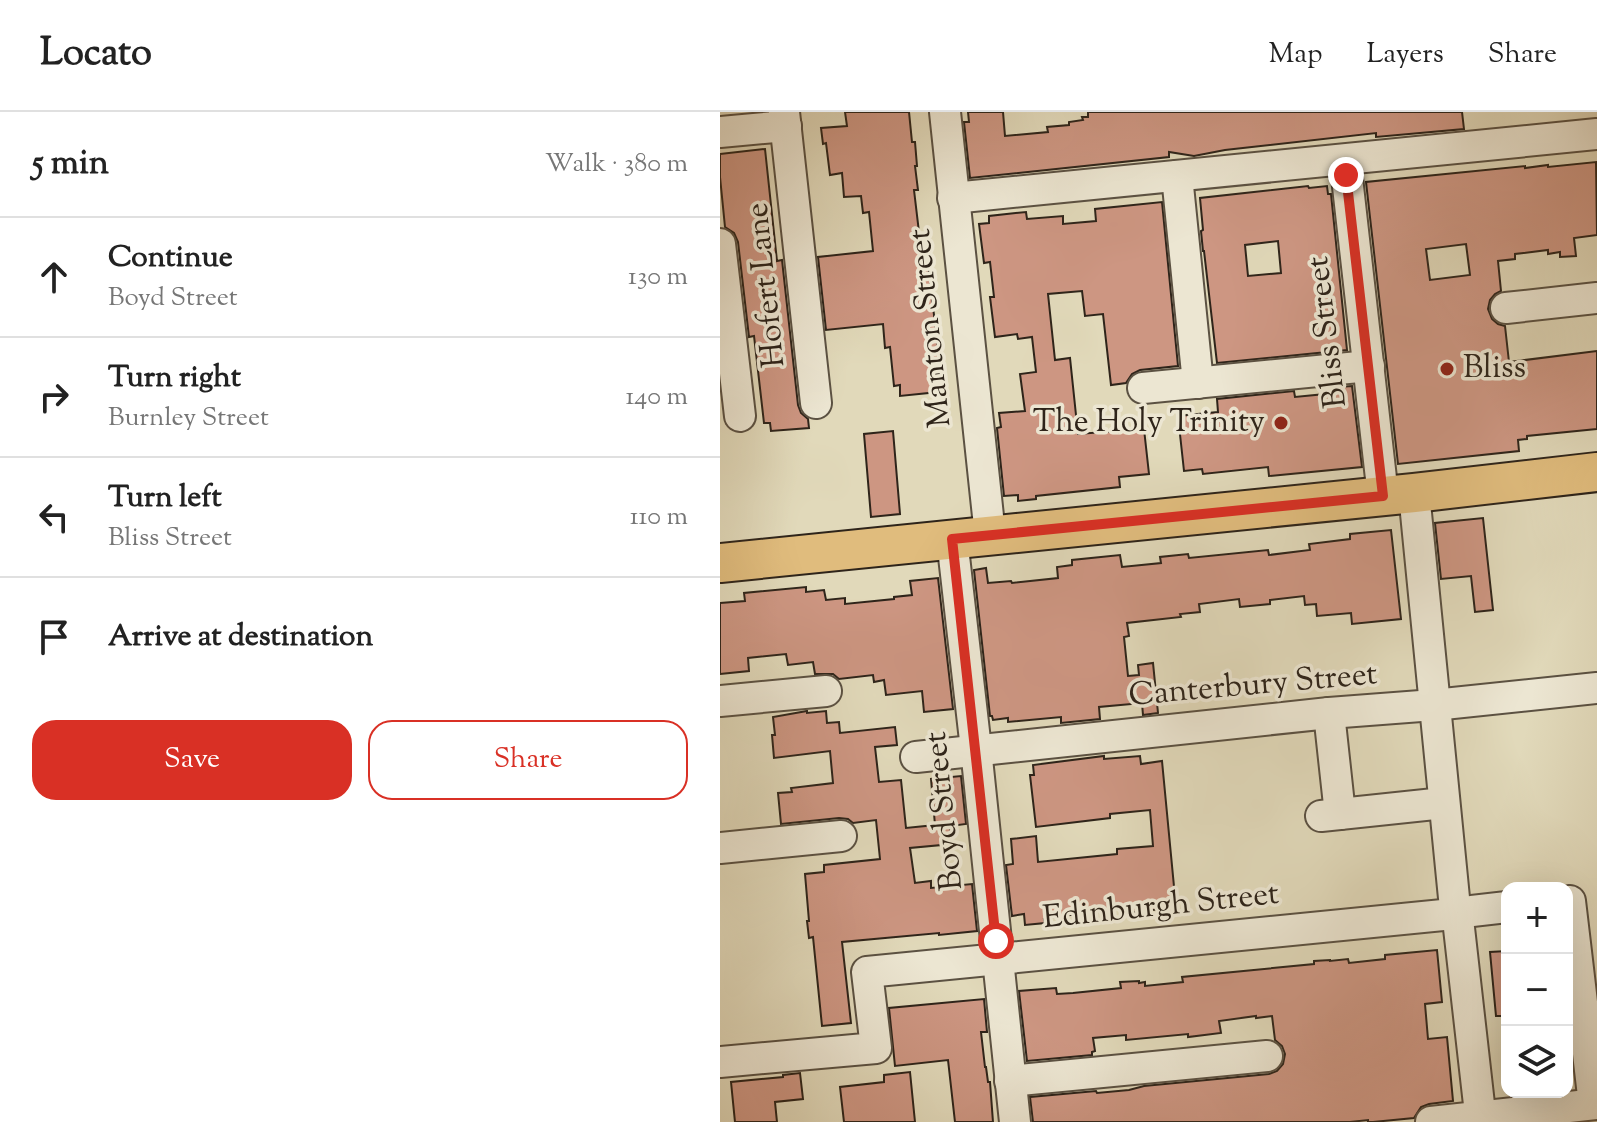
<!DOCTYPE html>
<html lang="en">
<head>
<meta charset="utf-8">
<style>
  :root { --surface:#fff; --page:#f6f6f6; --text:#222; --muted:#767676; --line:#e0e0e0; --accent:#d93025 }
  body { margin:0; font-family:"Sorts Mill Goudy",serif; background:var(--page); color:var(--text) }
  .controls { position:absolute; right:24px; bottom:24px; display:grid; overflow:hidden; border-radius:16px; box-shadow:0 8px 32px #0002 }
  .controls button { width:72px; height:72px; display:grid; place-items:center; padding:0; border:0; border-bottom:2px solid var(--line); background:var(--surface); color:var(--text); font:40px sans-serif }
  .stop { position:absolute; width:24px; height:24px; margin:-18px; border:6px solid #d93025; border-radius:50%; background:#fff }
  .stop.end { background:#d93025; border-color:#fff; box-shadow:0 2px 8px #0008 }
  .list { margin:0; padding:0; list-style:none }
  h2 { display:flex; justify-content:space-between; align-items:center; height:104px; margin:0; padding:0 32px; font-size:34px }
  h2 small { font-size:26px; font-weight:400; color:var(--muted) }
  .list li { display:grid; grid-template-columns:52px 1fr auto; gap:24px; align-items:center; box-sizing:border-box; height:120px; padding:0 32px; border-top:2px solid var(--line) }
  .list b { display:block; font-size:30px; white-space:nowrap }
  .list p { margin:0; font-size:26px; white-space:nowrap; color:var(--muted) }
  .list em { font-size:26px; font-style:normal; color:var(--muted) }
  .actions { display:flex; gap:16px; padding:24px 32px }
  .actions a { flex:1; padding:18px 0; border:2px solid var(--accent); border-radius:24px; text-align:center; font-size:28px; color:var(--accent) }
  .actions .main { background:var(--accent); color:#fff }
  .icon { flex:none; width:44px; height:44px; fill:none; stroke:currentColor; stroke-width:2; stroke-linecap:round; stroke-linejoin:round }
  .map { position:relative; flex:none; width:877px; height:1010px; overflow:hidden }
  header { display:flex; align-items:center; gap:48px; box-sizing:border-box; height:112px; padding:0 40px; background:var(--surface); border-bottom:2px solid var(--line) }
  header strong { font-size:38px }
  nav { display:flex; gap:44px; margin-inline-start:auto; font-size:28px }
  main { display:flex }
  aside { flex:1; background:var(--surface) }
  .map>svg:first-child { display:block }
</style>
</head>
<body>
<header>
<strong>Locato</strong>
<nav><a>Map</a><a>Layers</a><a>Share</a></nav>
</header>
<main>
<aside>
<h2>5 min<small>Walk · 380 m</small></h2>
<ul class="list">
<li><svg class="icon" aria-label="ahead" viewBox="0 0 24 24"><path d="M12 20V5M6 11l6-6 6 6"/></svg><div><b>Continue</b><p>Boyd Street</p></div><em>130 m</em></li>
<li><svg class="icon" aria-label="right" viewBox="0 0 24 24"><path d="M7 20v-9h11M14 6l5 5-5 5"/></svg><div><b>Turn right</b><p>Burnley Street</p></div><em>140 m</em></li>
<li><svg class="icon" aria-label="left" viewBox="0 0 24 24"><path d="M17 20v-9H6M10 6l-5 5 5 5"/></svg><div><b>Turn left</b><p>Bliss Street</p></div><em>110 m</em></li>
<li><svg class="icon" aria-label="arrive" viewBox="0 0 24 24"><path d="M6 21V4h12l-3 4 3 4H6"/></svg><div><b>Arrive at destination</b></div></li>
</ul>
<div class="actions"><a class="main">Save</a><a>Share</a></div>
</aside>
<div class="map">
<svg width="877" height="1010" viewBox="0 0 877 1010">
  <rect width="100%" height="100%" fill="#e1d9ba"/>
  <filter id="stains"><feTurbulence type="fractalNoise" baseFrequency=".0025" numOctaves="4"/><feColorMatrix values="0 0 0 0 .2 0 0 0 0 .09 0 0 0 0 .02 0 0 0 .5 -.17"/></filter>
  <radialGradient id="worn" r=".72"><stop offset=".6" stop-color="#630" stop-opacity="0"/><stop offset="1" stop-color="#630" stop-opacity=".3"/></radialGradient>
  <g fill="#cd9682" stroke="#2e241a" stroke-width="2" fill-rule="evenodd">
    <polygon points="125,0 189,0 192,30 195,30 197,54 195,54 198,78 194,78 201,137 206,136 219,245 221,261 216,262 218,280 180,284 180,273 174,274 170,235 165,236 163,212 106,218 98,145 153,139 149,100 143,101 141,84 124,85 122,61 110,63 106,31 103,32 101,16 127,14"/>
    <polygon points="248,0 283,0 285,24 328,20 327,15 349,13 349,10 363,8 362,5 368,5 368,0 742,0 744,17 656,25 656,21 505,38 474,44 449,40 449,45 250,66 244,10 249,10"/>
    <polygon points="45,37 57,149 62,148 78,293 81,301 88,307 89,316 51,319 50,311 44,311 34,224 29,225 18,130 14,121 5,115 0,65 0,42"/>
    <path d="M876 50 877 123 854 126 856 144 840 145V140L828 142V138L795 142V147L778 149 781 179 775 182 770 188 768 197 772 207 778 212 785 214 789 250 877 239V317L807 324V327L798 328 799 339 678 352 646 70 805 54V56L828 53V55ZM746 132 750 163 710 168 706 137Z"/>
    <path d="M588 74 589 76 607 74 608 82H611L627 238 497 251 484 139H483L481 119 483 118 480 86ZM558 129 561 161 528 164 525 133Z"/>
    <polygon points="442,90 458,254 420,258 412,262 406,271 391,273 383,202 365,204 362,179 328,182 335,248 350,246 358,322 424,317 429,362 399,365 400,375 316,384 316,387 298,389 298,383 284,384 277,316 281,315 279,301 305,299 300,262 316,260 312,225 298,227 297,222 275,225 270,185 274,185 270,150 264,151 259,112 269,111 269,104 306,100 307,107 343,104 343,112 376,109 375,97"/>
    <polygon points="632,274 642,355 549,364 548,355 483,362 482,357 464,359 458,304 498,300 497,287 574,279 575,285 605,282 605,276"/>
    <polygon points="173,319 180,402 151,405 144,322"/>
    <polygon points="763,406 773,498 755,500 751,464 721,467 715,411"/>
    <polygon points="671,418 681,507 632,512 631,501 597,504 596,492 585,493 584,484 550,488 550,492 520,495 519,487 479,492 480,500 460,502 461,505 407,511 409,524 404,525 408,564 419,563 418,553 433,551 438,601 423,603 422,591 379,595 380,607 341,611 341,605 288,610 288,606 273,608 272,604 270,604 254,458 266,456 268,471 291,469 292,471 338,466 337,455 352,453 352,448 400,443 402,455 441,451 440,445 468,442 469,446 548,438 549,443 590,438 589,432 630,427 630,422"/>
    <polygon points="218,466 233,597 204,600 202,579 166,583 164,568 154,570 153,563 119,567 113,562 95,562 93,550 68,553 66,542 28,546 29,559 0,562 0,491 25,489 24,481 86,475 86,480 104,478 106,488 125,486 125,492 174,487 174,485 192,483 190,469"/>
    <polygon points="87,599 87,601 106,599 107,611 119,610 120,621 175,615 177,633 155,635 159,670 181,668 186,716 215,713 211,667 241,664 246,712 230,714 232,732 190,736 195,771 211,769 211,776 252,772 257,819 219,823 219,821 122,830 131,911 102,914 93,825 89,826 87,809 89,809 85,762 104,760 104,753 160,747 156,708 133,711 128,707 119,706 61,712 58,681 72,680 71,676 113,671 110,639 54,646 52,623 55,623 53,605"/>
    <polygon points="384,644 384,647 420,644 421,652 442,649 455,785 450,785 451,796 403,801 403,796 351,802 351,803 324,807 325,811 305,813 304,802 292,804 286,753 293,752 291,727 316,724 318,750 397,742 397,737 433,734 430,698 390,702 390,706 316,715 310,663 314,663 313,653"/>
    <polygon points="717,838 722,890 705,892 708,927 727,925 733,989 709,992 701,995 694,1006 653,1010 648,1010 648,1008 630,1010 313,1010 310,985 376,979 377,981 409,978 424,974 549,962 557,959 563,952 565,942 562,934 555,928 552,904 536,906 536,904 499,909 501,921 468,925 468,922 406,928 406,923 373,926 375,939 372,940 372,943 307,949 299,879 336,876 337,882 353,881 401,876 400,870 419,869 419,871 425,870 425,874 463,870 462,865 594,852 594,849 610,848 610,849 628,847 629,851 665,847 665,843"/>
    <polygon points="787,839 787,904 776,904 770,840"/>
    <polygon points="264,887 267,920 261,920 265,955 266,955 268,970 270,970 273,1010 235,1010 228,948 175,954 169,896"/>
    <polygon points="190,960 195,1010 124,1010 120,975 164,970 164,963"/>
    <polygon points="80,961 83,987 55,990 57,1010 15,1010 11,970 63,965 63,963"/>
  </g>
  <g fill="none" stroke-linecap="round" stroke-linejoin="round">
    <g stroke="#5b5142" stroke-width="34">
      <g id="minor">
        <polyline points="64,0 96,291"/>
        <polyline points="225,0 270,423"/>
        <polyline points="0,20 66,14"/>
        <polyline points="625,48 663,384"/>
        <polyline points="457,64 478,271"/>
        <polyline points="233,86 877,22"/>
        <polyline points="0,132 20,304"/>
        <polyline points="786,196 877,186"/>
        <polyline points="423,276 649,254"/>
        <polyline points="694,381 734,786"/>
        <polyline points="232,427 256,637 295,1010"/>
        <polyline points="0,589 106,579"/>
        <polyline points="609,601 620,702"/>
        <polyline points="196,645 609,601 714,593 877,576"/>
        <polyline points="601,704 724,691"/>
        <polyline points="0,736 121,724"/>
        <polyline points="850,789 874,992"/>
        <polyline points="752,799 787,795"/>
        <polyline points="739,816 761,1010"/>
        <polyline points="0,950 156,936 147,860 723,803"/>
        <polyline points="290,969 547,944"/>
        <polyline points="711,1010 877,992"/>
      </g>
    </g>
    <g stroke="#2e241a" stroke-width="42">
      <polyline id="major" points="0,451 694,381 877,360"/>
    </g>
    <use href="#minor" stroke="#ece6d2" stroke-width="30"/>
    <use href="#major" stroke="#e0bc7d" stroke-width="38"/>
  </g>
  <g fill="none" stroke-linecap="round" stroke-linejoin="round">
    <polyline stroke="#d93025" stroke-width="10" points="276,829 232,427 663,384 626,63"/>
  </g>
  <g fill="#8f2418" stroke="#ece6d2" stroke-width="3">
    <circle cx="727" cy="257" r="8"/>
    <circle cx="561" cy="311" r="8"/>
  </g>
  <g text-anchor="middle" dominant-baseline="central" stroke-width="7" stroke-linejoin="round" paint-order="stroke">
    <g font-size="32" fill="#2e241a" stroke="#ece6d2">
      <text transform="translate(47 173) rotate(-96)">Hofert Lane</text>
      <text transform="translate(211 216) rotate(-96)">Manton Street</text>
      <text transform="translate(608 220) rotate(-97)">Bliss Street</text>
      <text transform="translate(533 574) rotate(-5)">Canterbury Street</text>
      <text transform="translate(225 699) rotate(-96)">Boyd Street</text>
      <text transform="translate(441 795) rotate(-6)">Edinburgh Street</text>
    </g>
    <g font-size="32" fill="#2e241a" stroke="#ece6d2" text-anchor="start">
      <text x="743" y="257">Bliss</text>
      <text x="545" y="311" text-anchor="end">The Holy Trinity</text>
    </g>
  </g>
  <rect width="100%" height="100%" filter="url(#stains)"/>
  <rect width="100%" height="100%" fill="url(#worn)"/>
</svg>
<div class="controls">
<button>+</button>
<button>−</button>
<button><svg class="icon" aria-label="layers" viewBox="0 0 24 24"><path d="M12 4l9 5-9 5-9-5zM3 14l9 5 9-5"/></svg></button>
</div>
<div class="stop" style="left:276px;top:829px"></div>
<div class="stop end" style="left:626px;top:63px"></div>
</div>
</main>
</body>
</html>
